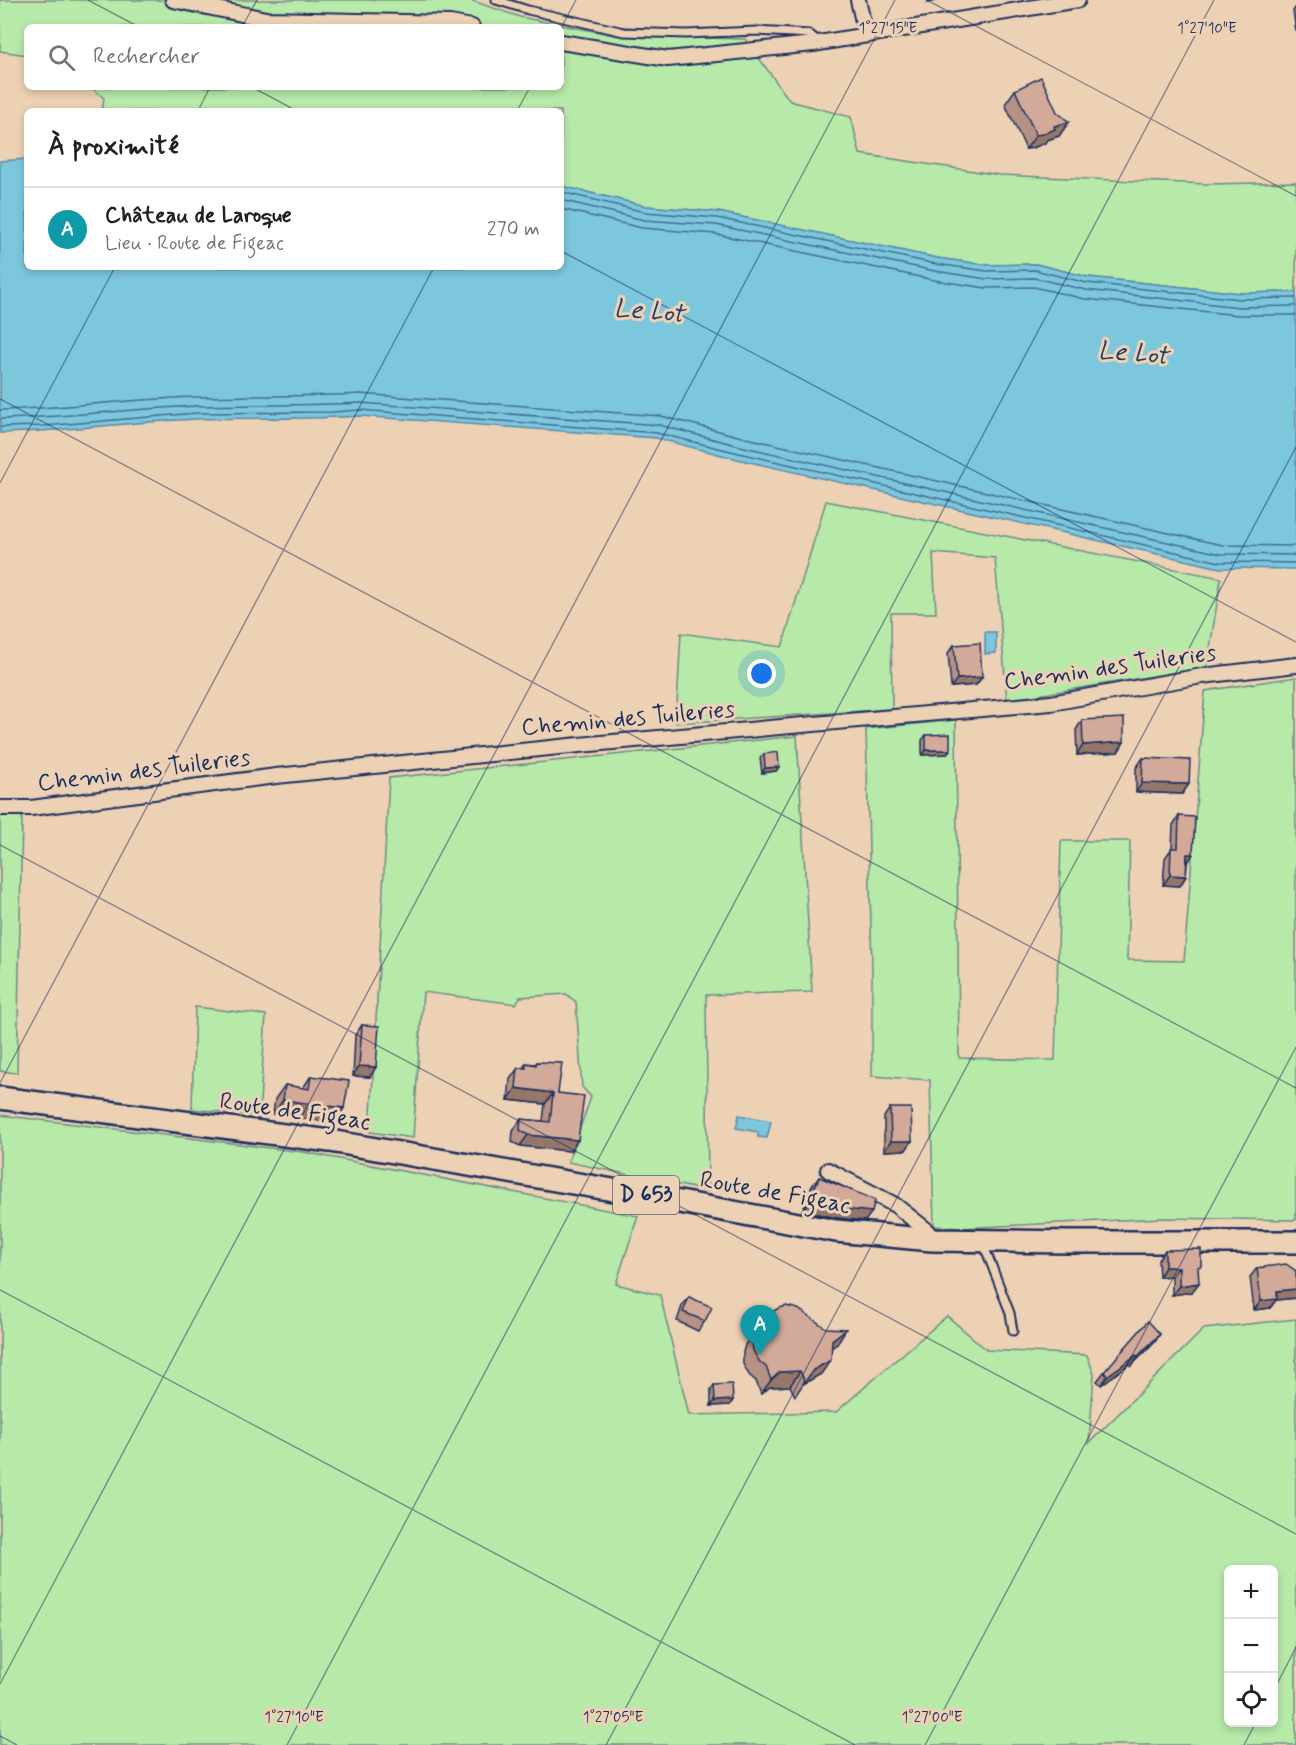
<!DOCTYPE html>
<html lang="fr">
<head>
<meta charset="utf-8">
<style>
  :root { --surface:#fff; --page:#f2f2f2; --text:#202124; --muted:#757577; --line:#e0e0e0; --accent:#2563eb }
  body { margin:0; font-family:Mynerve,sans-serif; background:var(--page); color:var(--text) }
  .controls { position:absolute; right:18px; bottom:18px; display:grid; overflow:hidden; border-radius:9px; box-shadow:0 3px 9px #0003 }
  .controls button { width:54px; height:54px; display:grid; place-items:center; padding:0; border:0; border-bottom:2px solid var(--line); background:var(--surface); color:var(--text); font:30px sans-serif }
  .you { position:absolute; left:762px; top:674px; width:21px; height:21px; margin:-15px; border:4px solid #fff; border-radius:50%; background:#1a73e8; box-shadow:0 0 0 9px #1a73e833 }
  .badge { display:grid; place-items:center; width:39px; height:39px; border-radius:50%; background:var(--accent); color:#fff; font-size:20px; font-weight:700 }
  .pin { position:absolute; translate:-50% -50px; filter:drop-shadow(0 2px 3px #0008) }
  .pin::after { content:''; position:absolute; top:32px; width:21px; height:18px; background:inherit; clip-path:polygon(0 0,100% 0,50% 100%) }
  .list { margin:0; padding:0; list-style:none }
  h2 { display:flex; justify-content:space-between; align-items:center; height:78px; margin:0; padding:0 24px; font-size:26px }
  h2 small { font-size:20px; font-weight:400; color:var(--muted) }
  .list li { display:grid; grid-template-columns:39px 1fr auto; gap:18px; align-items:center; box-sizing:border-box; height:84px; padding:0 24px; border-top:2px solid var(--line) }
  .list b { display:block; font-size:22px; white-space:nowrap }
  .list p { margin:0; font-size:20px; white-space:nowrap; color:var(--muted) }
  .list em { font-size:20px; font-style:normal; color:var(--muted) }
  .icon { flex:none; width:33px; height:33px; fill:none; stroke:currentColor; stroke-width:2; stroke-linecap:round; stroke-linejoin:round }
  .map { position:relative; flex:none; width:1296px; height:1745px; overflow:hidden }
  .search { position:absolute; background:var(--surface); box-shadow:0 3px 9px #0003; left:24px; top:24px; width:540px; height:66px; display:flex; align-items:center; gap:15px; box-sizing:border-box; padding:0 21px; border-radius:9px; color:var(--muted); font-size:22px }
  .panel { position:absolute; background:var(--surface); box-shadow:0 3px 9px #0003; left:24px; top:108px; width:540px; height:162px; border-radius:9px }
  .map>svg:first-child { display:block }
</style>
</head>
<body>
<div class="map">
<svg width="1296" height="1745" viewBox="0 0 1296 1745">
  <rect width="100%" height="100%" fill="#edd1b4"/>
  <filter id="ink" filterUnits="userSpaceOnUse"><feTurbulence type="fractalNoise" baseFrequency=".0167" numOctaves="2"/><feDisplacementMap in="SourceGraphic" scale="12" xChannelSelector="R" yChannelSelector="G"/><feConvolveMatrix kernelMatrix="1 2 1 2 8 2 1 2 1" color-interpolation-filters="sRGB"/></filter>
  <g filter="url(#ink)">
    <g fill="#b7e9a9" stroke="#698c84" stroke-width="1.5" fill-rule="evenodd">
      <polygon points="0,0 470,0 520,17 619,36 745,39 790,101 851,117 860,154 1000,175 1207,184 1296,182 1296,292 1241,293 1088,277 1036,264 988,265 937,258 718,212 646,206 561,186 561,111 102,111 104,98 91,87 561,87 561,27 27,27 27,55 0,51"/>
      <polygon points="826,501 1221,578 1207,667 1007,700 995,558 933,553 936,613 891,613 892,709 676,723 681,633 782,647"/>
      <polygon points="1296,677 1296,1220 1162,1218 961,1228 934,1226 930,1080 872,1076 872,969 866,729 956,720 959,1058 1055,1060 1061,841 1130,841 1127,960 1184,961 1205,691"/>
      <polygon points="797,736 812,992 706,995 708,1191 568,1162 591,1097 582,1087 576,1002 566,994 520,997 516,1004 423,992 413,1138 370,1132 389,778"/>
      <polygon points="0,816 22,816 17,1073 0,1071"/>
      <polygon points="195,1007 266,1015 259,1116 192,1109"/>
      <path d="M0 1115 303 1152 638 1216 616 1284 660 1295 689 1415 836 1412 947 1316 987 1350 1087 1355 1094 1374 1089 1443 1204 1329 1296 1319V1745H0ZM1228 1570H1274V1722H1228Z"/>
    </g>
    <g fill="#7dc7dd" stroke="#568aaa" stroke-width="1.5">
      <path d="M27 159V267H561V186L646 206 718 212 937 258 988 265 1036 264 1088 277 1241 293 1296 292V569L1220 568 741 460 656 438 360 416C306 420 251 417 196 419 130 422 66 431 0 433V161Z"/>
      <polygon points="985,632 996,632 996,653 985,654"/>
      <polygon points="739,1115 771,1121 767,1138 758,1137 758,1132 736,1128"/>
    </g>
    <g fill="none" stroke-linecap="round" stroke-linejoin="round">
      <g stroke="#426c91" stroke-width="1.5">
        <polyline points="561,192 645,212 717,218 936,264 987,271 1035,270 1087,283 1240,299 1296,298"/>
        <polyline points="561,200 644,220 716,225 935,271 987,279 1034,278 1086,290 1239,307 1296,306"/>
        <polyline points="561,209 642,228 715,234 934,280 986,288 1034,287 1085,299 1238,315 1296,315"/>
        <path d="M0 410C65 408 131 399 196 397 251 395 306 397 360 394L661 416 746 438 1222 545 1296 546"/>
        <path d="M0 419C65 417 131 409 196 406 251 404 306 406 360 403L659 425 744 447 1221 554 1296 555"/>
        <polyline points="0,427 44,426 196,413 332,412 360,410 657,433 743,454 1220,562 1296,563"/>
      </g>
      <g stroke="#1b2f5e" stroke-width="11">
        <g id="service">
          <polyline points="496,0 528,10 624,32 686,34 756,31 809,34 820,42"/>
          <polyline points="983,1243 1010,1313 1013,1331"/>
        </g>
      </g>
      <g stroke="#1b2f5e" stroke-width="18">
        <g id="minor">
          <polyline points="173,0 266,19 450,23 472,27"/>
          <polyline points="858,0 866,35"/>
          <polyline points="561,42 668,59 813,44 1078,0"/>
          <polyline points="0,808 31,808 276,776 579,745 1051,703 1202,676 1296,665"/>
          <polyline points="828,1170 895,1205 928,1231 932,1240"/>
        </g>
      </g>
      <g stroke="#1b2f5e" stroke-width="26">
        <polyline id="primary" points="0,1098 330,1141 642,1195 836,1231 932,1240 1069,1242 1296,1242"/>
      </g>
      <use href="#service" stroke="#edd1b4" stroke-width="7"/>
      <use href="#minor" stroke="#edd1b4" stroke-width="14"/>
      <use href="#primary" stroke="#edd1b4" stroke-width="21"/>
    </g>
    <g fill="#b59284" stroke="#1b2f5e" stroke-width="1.5">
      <polygon points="1296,7 1296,31 1293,11"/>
      <polygon points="1015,90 1059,136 1047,140 1045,143 1033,148 1026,149 1005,104"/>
      <polygon points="954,645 982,677 976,685 951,687 948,653"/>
      <polygon points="1082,720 1124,742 1118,752 1077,755 1076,730"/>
      <polygon points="926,735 947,754 922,755 922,740"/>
      <polygon points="764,754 776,771 762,773 760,758"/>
      <polygon points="1143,758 1189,784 1182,794 1136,792 1136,768"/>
      <polygon points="1179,816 1193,854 1187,863 1186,876 1180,886 1163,885 1165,858 1172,848 1173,825"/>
      <polygon points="362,1025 376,1067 370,1077 353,1076 355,1035"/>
      <polygon points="537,1062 558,1093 570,1151 520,1146 512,1142 513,1131 521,1119 543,1121 545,1104 508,1100 510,1079 518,1068 523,1068 526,1063 535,1064"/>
      <polygon points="311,1076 344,1108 334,1123 273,1114 275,1099 285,1085 303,1088"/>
      <polygon points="890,1108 906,1150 884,1151 884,1117"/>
      <polygon points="819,1177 865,1221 838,1218 802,1211 812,1186"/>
      <polygon points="1165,1250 1198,1270 1192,1292 1172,1295 1172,1276 1159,1277 1158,1260"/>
      <polygon points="1257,1268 1296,1271 1296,1298 1276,1300 1270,1308 1254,1310 1250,1277"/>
      <polygon points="689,1297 705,1321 698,1331 677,1321 682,1306"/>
      <polygon points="761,1319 837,1344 832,1347 821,1374 803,1384 795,1396 790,1386 770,1387 761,1394 756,1381 749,1375 743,1364 743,1352 745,1345"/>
      <polygon points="1160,1334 1154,1343 1131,1366 1129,1364 1101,1385 1097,1381 1104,1372"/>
      <polygon points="714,1385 733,1400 730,1405 711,1406 711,1389"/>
    </g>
    <g fill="#94776b" stroke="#1b2f5e" stroke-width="1.5">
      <polygon points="929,0 940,0 927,3"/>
      <polygon points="1069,122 1059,136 1047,140 1045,143 1033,148 1026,149 1036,135 1054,126"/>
      <polygon points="982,677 976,685 951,687 957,679"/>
      <polygon points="1124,742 1118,752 1077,755 1083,745"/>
      <polygon points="926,750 950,750 947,754 922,755"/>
      <polygon points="779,767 776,771 762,773 765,768"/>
      <polygon points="1142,783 1189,784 1182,794 1136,792"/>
      <polygon points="1187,854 1193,854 1187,864"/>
      <polygon points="1170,875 1186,876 1180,886 1163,885"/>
      <polygon points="359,1066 376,1067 370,1077 353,1076"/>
      <polygon points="516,1088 553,1093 545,1104 508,1100"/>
      <polygon points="283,1100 344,1108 334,1123 273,1114"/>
      <polygon points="528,1135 578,1140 570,1151 520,1146"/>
      <polygon points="891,1141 912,1141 906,1150 884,1151"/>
      <polygon points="809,1202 872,1212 865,1221 838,1218 802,1211"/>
      <polygon points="1165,1267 1179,1267 1172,1276 1159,1277"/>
      <polygon points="1199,1283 1192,1292 1172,1295 1179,1286"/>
      <polygon points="1296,1289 1296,1298 1276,1300 1270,1308 1254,1310 1261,1301 1277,1291"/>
      <polygon points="846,1329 837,1344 822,1354 832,1340"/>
      <polygon points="1160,1334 1154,1343 1131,1366 1138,1356"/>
      <polygon points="1136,1355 1129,1364 1101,1385 1107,1376"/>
      <polygon points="831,1360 821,1374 803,1384 813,1370"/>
      <polygon points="800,1371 790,1386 770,1387 761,1394 771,1380 780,1372"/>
      <polygon points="733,1400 730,1405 711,1406 715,1401"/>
    </g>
    <g fill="#d3aa99" stroke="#1b2f5e" stroke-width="1.5">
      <polygon points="1041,77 1057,112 1069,122 1054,126 1055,129 1043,134 1036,135 1015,90"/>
      <polygon points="980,643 982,677 957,679 954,645"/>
      <polygon points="1124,718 1124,742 1083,745 1082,720"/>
      <polygon points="950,734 950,750 926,750 926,735"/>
      <polygon points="778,752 779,767 765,768 764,754"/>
      <polygon points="1143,758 1190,760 1189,784 1142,783"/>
      <polygon points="1179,816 1195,817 1193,854 1187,854 1186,876 1170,875 1171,848 1178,848"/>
      <polygon points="362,1025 379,1026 376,1067 359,1066"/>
      <polygon points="537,1062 562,1063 558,1093 584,1096 578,1140 528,1135 520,1130 521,1119 550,1122 553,1093 516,1088 518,1068 526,1068 526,1063 536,1065"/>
      <polygon points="311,1076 349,1081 344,1108 283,1100 285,1085 309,1089"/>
      <polygon points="890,1108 911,1108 912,1141 891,1141"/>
      <polygon points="819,1177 875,1200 872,1212 844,1209 809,1202"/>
      <polygon points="1201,1249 1201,1266 1198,1267 1199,1283 1179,1286 1179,1267 1165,1267 1165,1250"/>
      <polygon points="1286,1264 1296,1271 1296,1289 1277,1291 1277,1299 1261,1301 1257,1268"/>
      <polygon points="689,1297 712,1307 705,1321 683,1312"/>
      <polygon points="786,1306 798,1309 826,1328 846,1329 832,1340 831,1360 813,1370 805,1382 800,1371 780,1372 771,1380 766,1367 759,1361 753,1350 752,1338 755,1330 761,1319 777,1309"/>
      <polygon points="1148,1321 1160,1334 1138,1356 1136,1355 1107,1376 1104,1372"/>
      <polygon points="732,1384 733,1400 715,1401 714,1385"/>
    </g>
  </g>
  <path fill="none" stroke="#1b2f5e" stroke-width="1.5" stroke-opacity="0.45" d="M88 0 139 27M927 0 1296 196M242 27 257 0M561 28 576 0M252 87 297 111M198 111 210 87M517 111 530 87M561 251 1296 642M0 399 1296 1088M0 483 115 267M0 845 1296 1534M0 1083 434 267M0 1290 855 1745M0 1684 895 0M1274 1690 1296 1647M0 1736 17 1745M287 1745 1214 0M606 1745 1296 447M925 1745 1296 1047M1244 1745 1256 1722"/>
  <g text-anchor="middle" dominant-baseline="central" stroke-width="6" stroke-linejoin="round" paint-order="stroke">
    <rect fill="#edd1b4" stroke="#5a6078" stroke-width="1.5" x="613" y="1176" width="66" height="38" rx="4.5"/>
    <g font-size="22" font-weight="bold" fill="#1b2f5e">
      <text x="646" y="1195">D 653</text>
    </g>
    <g font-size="24" fill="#1b2f5e" stroke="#edd1b4">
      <text transform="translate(1110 668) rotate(-8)">Chemin des Tuileries</text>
      <text transform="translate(628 719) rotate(-5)">Chemin des Tuileries</text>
      <text transform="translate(144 771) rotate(-7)">Chemin des Tuileries</text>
      <text transform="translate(295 1112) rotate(8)">Route de Figeac</text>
      <text transform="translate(775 1193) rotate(10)">Route de Figeac</text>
    </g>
    <g font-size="26" font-style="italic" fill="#253e6b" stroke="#edd1b4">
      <text transform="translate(649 312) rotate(5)">Le Lot</text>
      <text transform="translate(1133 354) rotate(5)">Le Lot</text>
    </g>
  </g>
  <g font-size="15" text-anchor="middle" fill="#1b2f5e" stroke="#edd1b4" stroke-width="6" stroke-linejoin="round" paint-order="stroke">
    <text x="888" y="33">1°27'15"E</text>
    <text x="1207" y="33">1°27'10"E</text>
    <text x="294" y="1722">1°27'10"E</text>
    <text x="613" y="1722">1°27'05"E</text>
    <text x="932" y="1722">1°27'00"E</text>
  </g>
</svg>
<div class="controls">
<button>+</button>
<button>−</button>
<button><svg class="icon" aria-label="locate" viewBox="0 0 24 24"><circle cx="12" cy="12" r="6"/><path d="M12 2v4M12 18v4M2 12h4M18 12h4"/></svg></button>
</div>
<div class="you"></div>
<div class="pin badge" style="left:760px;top:1355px;background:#0f9aa8">A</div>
<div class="search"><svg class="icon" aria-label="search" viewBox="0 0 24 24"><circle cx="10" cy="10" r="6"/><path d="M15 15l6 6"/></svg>Rechercher</div>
<section class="panel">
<h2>À proximité<small></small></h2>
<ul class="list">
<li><span class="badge" style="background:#0f9aa8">A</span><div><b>Château de Laroque</b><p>Lieu · Route de Figeac</p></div><em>270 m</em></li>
</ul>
</section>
</div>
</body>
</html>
